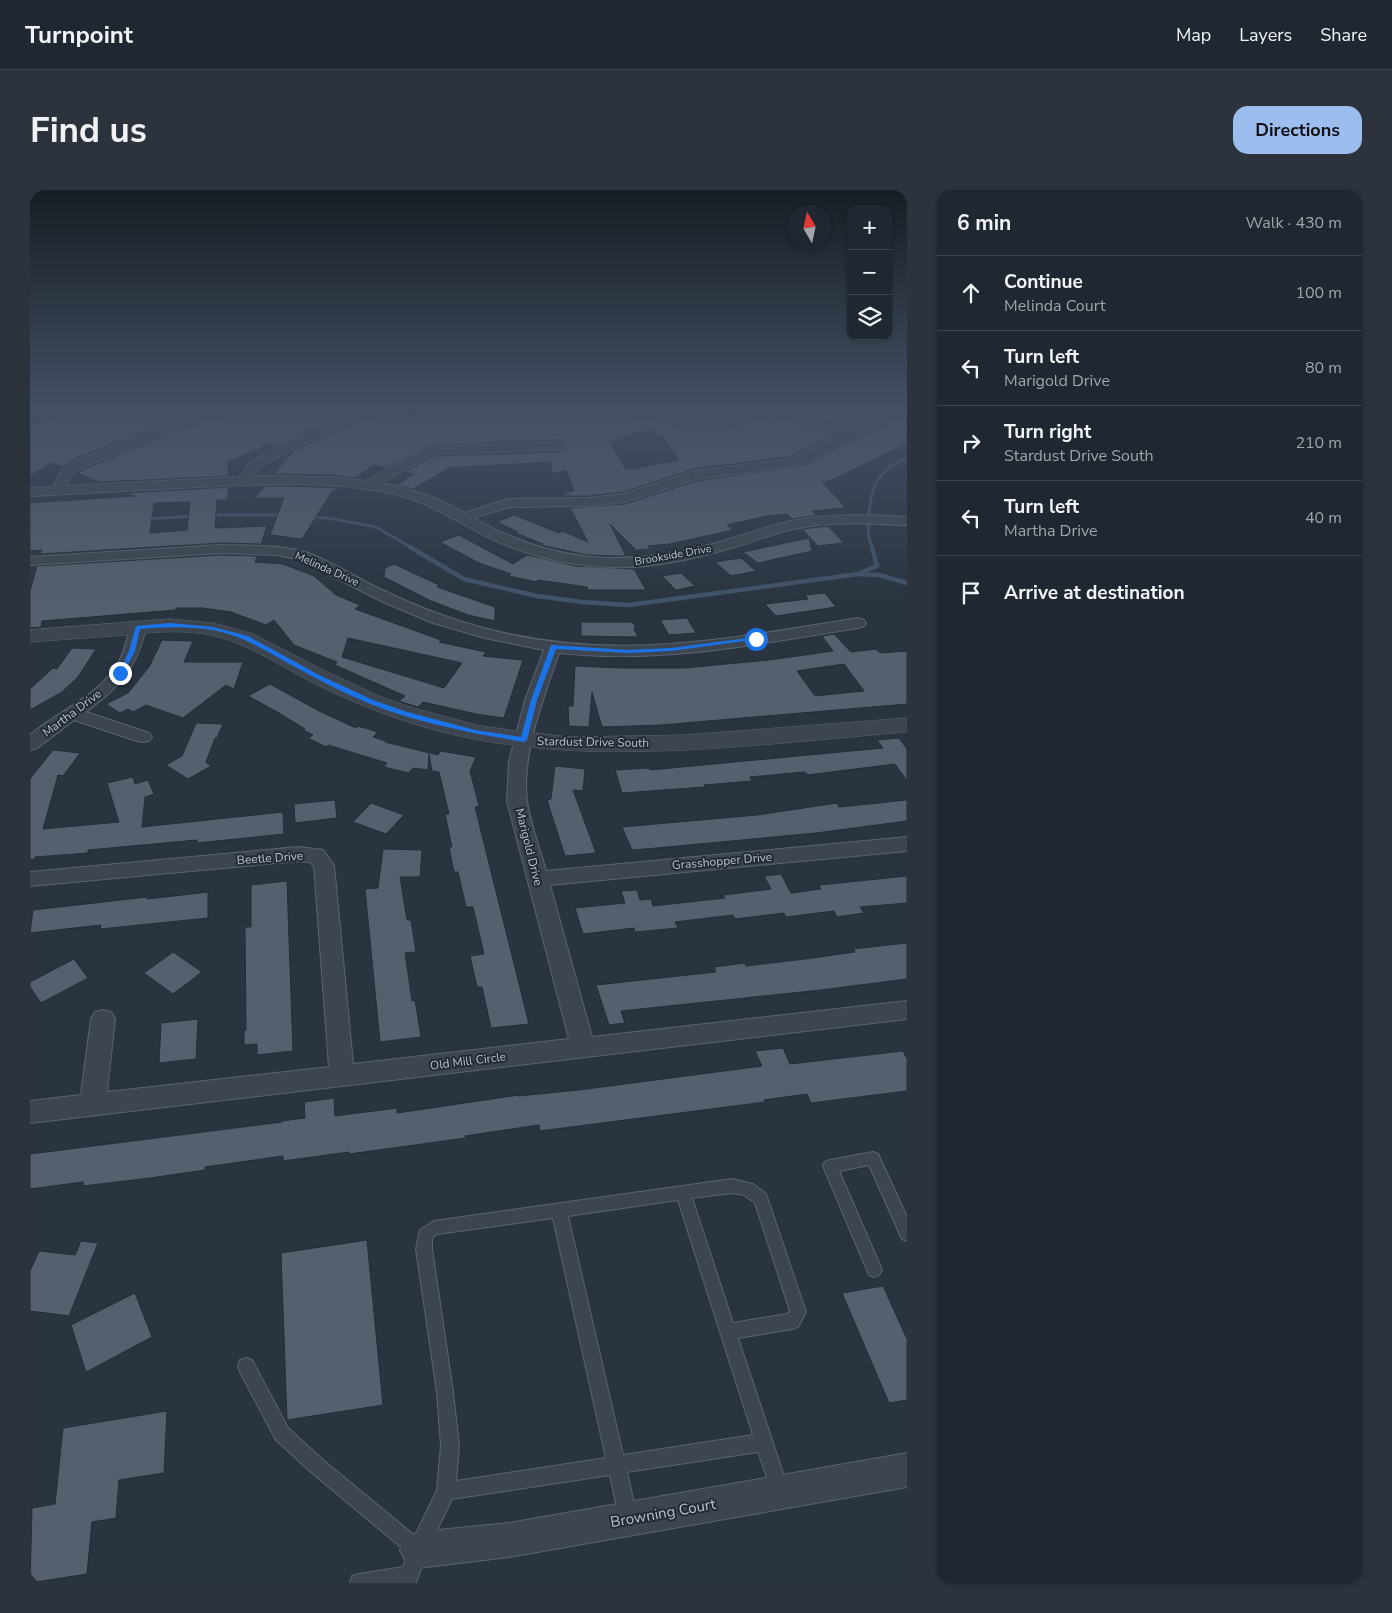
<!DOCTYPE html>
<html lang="en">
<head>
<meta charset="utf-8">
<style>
  :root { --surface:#1f2730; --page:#2c333c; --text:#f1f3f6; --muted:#a1a5ab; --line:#3c444c; --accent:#9bbeef }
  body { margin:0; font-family:"Nunito Sans",sans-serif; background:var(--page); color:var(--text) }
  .controls { position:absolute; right:15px; top:15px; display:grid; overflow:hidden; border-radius:10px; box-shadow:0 1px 4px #0004 }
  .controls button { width:45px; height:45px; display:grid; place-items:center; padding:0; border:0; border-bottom:1px solid var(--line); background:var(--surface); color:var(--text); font:25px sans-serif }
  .compass { position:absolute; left:757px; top:15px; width:45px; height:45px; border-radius:50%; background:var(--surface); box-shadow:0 1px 4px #0004; rotate:351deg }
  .stop { position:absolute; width:15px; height:15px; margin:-11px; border:4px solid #1a73e8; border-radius:50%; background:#fff }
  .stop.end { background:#1a73e8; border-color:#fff; box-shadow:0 1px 5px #0008 }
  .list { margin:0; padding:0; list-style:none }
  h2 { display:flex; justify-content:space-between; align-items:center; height:65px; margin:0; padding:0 20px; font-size:21px }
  h2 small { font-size:16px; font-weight:400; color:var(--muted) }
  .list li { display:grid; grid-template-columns:32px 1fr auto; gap:15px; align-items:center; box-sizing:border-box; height:75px; padding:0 20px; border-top:1px solid var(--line) }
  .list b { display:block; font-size:19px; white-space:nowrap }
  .list p { margin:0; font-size:16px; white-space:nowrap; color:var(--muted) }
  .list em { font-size:16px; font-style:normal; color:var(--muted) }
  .icon { flex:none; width:28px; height:28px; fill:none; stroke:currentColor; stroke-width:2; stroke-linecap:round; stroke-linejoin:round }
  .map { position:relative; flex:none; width:877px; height:1393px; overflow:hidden; border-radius:15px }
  header { display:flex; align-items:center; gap:30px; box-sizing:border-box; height:70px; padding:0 25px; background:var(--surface); border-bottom:1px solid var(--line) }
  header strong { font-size:24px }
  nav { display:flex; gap:28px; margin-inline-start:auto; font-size:18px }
  .intro { display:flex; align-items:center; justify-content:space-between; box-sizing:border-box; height:120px; padding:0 30px }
  h1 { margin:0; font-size:35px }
  .button { padding:12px 22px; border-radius:15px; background:var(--accent); color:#111; font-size:18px; font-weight:700 }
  main { display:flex; gap:30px; padding:0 30px }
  aside { flex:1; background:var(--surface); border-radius:15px; box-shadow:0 1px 4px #0004 }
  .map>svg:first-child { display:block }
</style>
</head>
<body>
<header>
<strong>Turnpoint</strong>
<nav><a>Map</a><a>Layers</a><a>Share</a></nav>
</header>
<div class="intro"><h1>Find us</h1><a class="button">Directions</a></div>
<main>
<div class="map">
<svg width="877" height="1393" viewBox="0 0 877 1393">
  <rect width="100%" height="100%" fill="#293440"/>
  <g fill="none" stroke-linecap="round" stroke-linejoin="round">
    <g stroke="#415368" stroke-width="3">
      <polyline points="180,325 253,325"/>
      <path d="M839 325C841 294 848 280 877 268"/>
      <polyline points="280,327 298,328 346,337 382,358"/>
      <polyline points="115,329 166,326"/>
      <polyline points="839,333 838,344 842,358"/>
    </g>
    <g stroke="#415368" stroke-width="4.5">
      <polyline points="380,357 434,389 507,406 552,412 599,415 828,384 849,385 877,393"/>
      <polyline points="832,382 847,376 842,357"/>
    </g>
  </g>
  <g fill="#555f6d" stroke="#242d38" fill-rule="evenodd">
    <polygon points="51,217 163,217 170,220 49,267 32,277 21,273 0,286 0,235"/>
    <polygon points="205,217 334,217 321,221 245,256 239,254 198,272 198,286 70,292 47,283 59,277 184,226 191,229 192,224"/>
    <path d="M370 217H375V226L524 218 581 217 584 221 645 235 674 238 709 235 744 224 802 247 758 267 664 279 593 302 559 306H534L533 304 544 300 536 280 522 284 520 272 419 278 383 299 367 295 383 284 374 282 404 266 529 262 537 255 529 250 401 255 356 278 344 275 325 288 301 285 244 284 263 261 331 229 367 221ZM625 238 624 245 632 246 649 270 596 280 580 251Z"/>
    <polygon points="613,217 727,217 708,224 674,227 645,224"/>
    <polygon points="759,217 846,217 855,221 816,240"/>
    <polygon points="870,226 877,229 877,253 802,290 792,292 816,318 782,321 787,325 762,329 757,324 737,326 697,335 703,340 640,354 618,356 620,359 606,360 580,334 596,366 585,366 557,365 511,355 513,354 486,343 488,342 467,332 484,325 529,343 532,341 558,352 540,318 595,314 666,291 775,275"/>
    <polygon points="235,296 263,296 309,298 301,303 272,349 240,345 254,308 225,308"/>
    <path d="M198 297V310H187L185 338 237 336 231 354 191 353 10 364 12 360 0 361V313L105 306 97 303ZM160 312 157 340 120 343 124 313Z"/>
    <polygon points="798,336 814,353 788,356 772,339"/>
    <polygon points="429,345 483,374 497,365 546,376 604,379 616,400 558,400 557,397 508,390 507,392 479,386 481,384 449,373 410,352"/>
    <polygon points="779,348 782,361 728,373 713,362"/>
    <path d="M191 365 227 366 225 372 253 374 284 386 306 405 330 415 325 419 411 450 409 452 456 462 453 466 493 470 474 528 446 524 393 512 388 517 369 511 375 506 305 475 307 472 264 455 244 430 236 435 201 422 173 418H146V420L12 431 11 437 0 438V401L7 376ZM318 448 432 473 414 498 312 467Z"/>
    <polygon points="711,368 726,381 701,386 685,372"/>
    <polygon points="364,374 409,395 407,397 465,417 465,431 438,425 399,410 354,387 355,378"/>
    <polygon points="651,383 665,396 646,400 632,386"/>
    <polygon points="795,403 806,417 746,426 735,414 778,409 775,405"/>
    <polygon points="657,428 666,443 639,445 630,430"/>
    <polygon points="551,432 601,432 605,435 604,439 608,447 551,446"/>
    <path d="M804 444 821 462 846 459 850 463 877 461V514L631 535 572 537 562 502 559 537 539 536 538 516H543L545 476 590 478H654L739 470 803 461 792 446ZM814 474 834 501 785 506 767 481Z"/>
    <polygon points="132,450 163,451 154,472 213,472 204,499 196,495 153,528 116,515 103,522 98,519 90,523 76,514 98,503 119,477"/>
    <polygon points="42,458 66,459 48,487 32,502 0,520 0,499 23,478 27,479"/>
    <polygon points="240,494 289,521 326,538 328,536 348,542 343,547 356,551 355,552 408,565 410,561 446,567 440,581 449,616 445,617 499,834 461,838 452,797 447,797 440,766 454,764 443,717 436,717 428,682 424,682 419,657 422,657 415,624 419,624 409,582 402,581 399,564 398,580 383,578 379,583 354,577 357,573 298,555 296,557 278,548 283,545 273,540 275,539 249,523 218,506"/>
    <polygon points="166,533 193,534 187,548 185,548 176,572 181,576 158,589 136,575 152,566"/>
    <polygon points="869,548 877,559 877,591 865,574 777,585 775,582 720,587 722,591 674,595 675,597 592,603 585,580 619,578 620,580 853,558 847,550"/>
    <polygon points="23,560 50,563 33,586 28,585 13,639 89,632 77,593 103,587 105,594 118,590 124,604 115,607 112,637 253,622 254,644 167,653 167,650 58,660 58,663 5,667 4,670 0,669 0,589"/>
    <polygon points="525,576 555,579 553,601 543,600 566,663 535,666 517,610 521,609"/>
    <polygon points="305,610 307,628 265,633 264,614"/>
    <polygon points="877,610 877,631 786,643 627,658 602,660 592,637 727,625 807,613 809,617"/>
    <polygon points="341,613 374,625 356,644 323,632"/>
    <polygon points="353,659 392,660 390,687 370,687 377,730 381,730 386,762 375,763 382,811 385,810 391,847 350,852 335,699 348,698"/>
    <polygon points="751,684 761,703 791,699 789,695 877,686 877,713 830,717 834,723 807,727 804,721 756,727 754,723 705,729 703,725 645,732 648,738 605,742 604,738 553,744 545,718 595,713 591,701 607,700 610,710 621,709 623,716 695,708 693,705 741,699 734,686"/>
    <polygon points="257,691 263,861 227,865 227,854 214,855 214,840 216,840 215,737 221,737 221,695"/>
    <polygon points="178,702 178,728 70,739 71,735 0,743 3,720 117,707 117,709"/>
    <polygon points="877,753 877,789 791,800 591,821 595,833 579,835 566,795 686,782 684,777 715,773 716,776 775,769 825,762 823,759"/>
    <polygon points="143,762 172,782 143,804 114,783"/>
    <polygon points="44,769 58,788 11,813 0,797 0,792"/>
    <polygon points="168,829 166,869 129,873 131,833"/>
    <polygon points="753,858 760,874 873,861 877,869 877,901 781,913 777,904 734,910 735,912 510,941 509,935 435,946 436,948 319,964 319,962 253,971 253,966 175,977 175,980 120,988 53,996 53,992 0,999 0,964 252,932 252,931 275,928 274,912 304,908 305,926 367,918 367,923 489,905 489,906 549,900 732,876 725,861"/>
    <polygon points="337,1050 353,1215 257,1230 251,1063"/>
    <polygon points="51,1051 68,1053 39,1126 0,1121 0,1081 9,1061 45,1065"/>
    <polygon points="853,1096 877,1149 877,1210 859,1213 812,1103"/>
    <polygon points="105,1103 122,1147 56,1182 41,1135"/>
    <polygon points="137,1221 134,1283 89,1290 86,1328 62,1332 57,1384 0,1393 2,1318 25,1314 33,1238"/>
  </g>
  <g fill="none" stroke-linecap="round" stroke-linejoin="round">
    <g stroke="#5b646e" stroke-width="2">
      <g id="service">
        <polygon points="843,962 848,964 877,1027 877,1051 872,1049 839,975 809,981 852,1080 849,1085 844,1087 839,1085 793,976 795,972 800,970"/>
        <path d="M702 989 723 994 736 1004 776 1122 768 1137 762 1139 708 1148 759 1301 756 1307 750 1310 744 1307 728 1262 597 1282 607 1327 604 1333 598 1336 592 1333 589 1327 580 1285 422 1309 396 1363 386 1393H320L322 1386 329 1384 373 1377 378 1363 281 1282 246 1250 210 1182 208 1176 210 1170 216 1168 222 1170 258 1238 293 1270 385 1346 407 1300 411 1256 407 1202 386 1059 390 1040 404 1031ZM702 1003 714 1005 725 1013 760 1121 757 1124 703 1133 662 1008ZM648 1010 723 1245 593 1265 538 1026ZM523 1028 576 1268 426 1291 429 1256 423 1202 402 1059V1048L407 1044Z"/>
      </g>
    </g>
    <g stroke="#5b646e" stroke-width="2">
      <g id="minor">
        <path d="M184 217H203L58 275 42 284 36 296 209 287 220 272 254 253 322 223 342 217H368L367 219 330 227 262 259 228 278 222 286 301 287 336 291 382 265 401 257 529 252 535 256 529 260 403 264 350 293C379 298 409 308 434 323L478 309 559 308 593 304 664 281 759 269 807 247 744 222 708 233 674 236 645 233 584 219 583 217H603L645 226 674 229 708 226 734 217H753L816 242 866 217H877V220L775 273 764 276 666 289 595 312 559 316 479 317 444 328C520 372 591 377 675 356 706 349 736 335 767 330 803 323 840 325 877 327V335C841 334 805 331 769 338 749 341 728 350 708 356 667 368 624 379 580 377 536 376 489 364 450 343 421 328 394 310 360 303 296 290 231 294 167 297 111 300 56 303 0 306V298L23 297 33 279 50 269Z"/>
        <path d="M191 355C220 356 253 354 281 364 301 372 319 383 338 393 370 409 402 423 436 433 573 475 691 450 828 428L834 430 836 433 834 436 828 438C729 454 630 474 529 463 514 507 491 564 497 611 500 633 510 659 516 681L877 647V661L520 695 562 847 877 811V829L0 933V911L51 905 61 829 65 822 73 820 81 822 85 829 77 902 299 877 284 676 280 672 268 671 0 696V682L268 657 293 660 304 675 323 874 539 849 477 611 479 572 495 510 514 460 455 448 403 433 353 412 271 370 247 365 191 363 0 375V367Z"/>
        <path d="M108 433 114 435 116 438C106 479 90 497 56 522L119 543 122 547 119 551 113 552 107 551 44 530 6 559 0 560V545C27 522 68 506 87 475 94 464 97 450 100 438L102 435Z"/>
        <polygon points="877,1263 877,1297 479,1367 388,1378 376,1372 370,1360 376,1348 388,1342 479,1333"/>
      </g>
    </g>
    <g stroke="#5b646e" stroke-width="1">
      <g id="tertiary">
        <polygon points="13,217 35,217 33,220 0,231 0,222"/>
        <path d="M140 429 183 433 223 444 295 481 349 506 380 517 446 535 493 542 541 547 655 545 877 528V542C738 553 581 576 444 549 387 538 330 517 278 490 247 474 219 454 185 446 155 439 124 442 95 445 63 447 32 450 0 452V440Z"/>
      </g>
    </g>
    <use href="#service" fill="#3d4650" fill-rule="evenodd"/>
    <use href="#minor" fill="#3d4650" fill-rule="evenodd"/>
    <use href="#tertiary" fill="#3d4650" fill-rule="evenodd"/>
  </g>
  <linearGradient id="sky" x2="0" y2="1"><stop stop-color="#171d23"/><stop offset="0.53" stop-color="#435064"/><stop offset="1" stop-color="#435064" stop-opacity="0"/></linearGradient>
  <rect width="877" height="412" fill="url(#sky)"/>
  <path fill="#1a73e8" d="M140 433 183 437 218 446 289 485 343 510 374 521 445 540 491 547 501 510 521 455 598 460 641 458 726 447 729 449 641 461 598 463 526 459 507 510 497 550 494 552C441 543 387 533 338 513 310 501 283 487 256 472 233 459 210 445 183 440 159 436 134 437 110 439L105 461 93 484H88L99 461 106 436Z"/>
  <g text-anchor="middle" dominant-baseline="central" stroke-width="4" stroke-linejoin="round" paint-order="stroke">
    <g font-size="11" fill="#bac1ca" stroke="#222b36">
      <text transform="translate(643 365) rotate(-10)">Brookside Drive</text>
      <text transform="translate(297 379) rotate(24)">Melinda Drive</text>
    </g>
    <g font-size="12" fill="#bac1ca" stroke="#222b36">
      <text transform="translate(42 523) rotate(-37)">Martha Drive</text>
      <text transform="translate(563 552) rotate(1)">Stardust Drive South</text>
      <text transform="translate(499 657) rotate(76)">Marigold Drive</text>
      <text transform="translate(240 668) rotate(-4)">Beetle Drive</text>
      <text transform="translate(692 671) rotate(-5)">Grasshopper Drive</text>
      <text transform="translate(438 871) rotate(-7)">Old Mill Circle</text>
    </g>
    <g font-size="15" fill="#bac1ca" stroke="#222b36">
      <text transform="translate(633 1323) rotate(-10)">Browning Court</text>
    </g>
  </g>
</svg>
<div class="controls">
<button>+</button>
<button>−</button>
<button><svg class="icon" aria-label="layers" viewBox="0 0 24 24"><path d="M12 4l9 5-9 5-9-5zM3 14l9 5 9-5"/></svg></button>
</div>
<svg class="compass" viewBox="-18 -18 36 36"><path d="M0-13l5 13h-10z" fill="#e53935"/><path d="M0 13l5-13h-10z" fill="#a1a5ab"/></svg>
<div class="stop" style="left:726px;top:449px"></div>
<div class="stop end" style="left:90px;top:483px"></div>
</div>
<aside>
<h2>6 min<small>Walk · 430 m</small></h2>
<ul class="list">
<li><svg class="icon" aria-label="ahead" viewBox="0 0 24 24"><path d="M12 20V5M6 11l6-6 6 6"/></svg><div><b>Continue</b><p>Melinda Court</p></div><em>100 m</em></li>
<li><svg class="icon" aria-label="left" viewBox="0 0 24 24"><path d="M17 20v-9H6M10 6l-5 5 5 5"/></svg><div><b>Turn left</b><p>Marigold Drive</p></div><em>80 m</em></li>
<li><svg class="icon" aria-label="right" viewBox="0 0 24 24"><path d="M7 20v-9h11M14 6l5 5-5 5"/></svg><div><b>Turn right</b><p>Stardust Drive South</p></div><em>210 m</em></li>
<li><svg class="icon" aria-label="left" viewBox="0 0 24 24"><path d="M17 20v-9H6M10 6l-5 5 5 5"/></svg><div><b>Turn left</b><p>Martha Drive</p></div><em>40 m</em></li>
<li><svg class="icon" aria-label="arrive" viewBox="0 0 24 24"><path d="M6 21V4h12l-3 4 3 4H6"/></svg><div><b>Arrive at destination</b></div></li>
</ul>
</aside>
</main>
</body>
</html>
